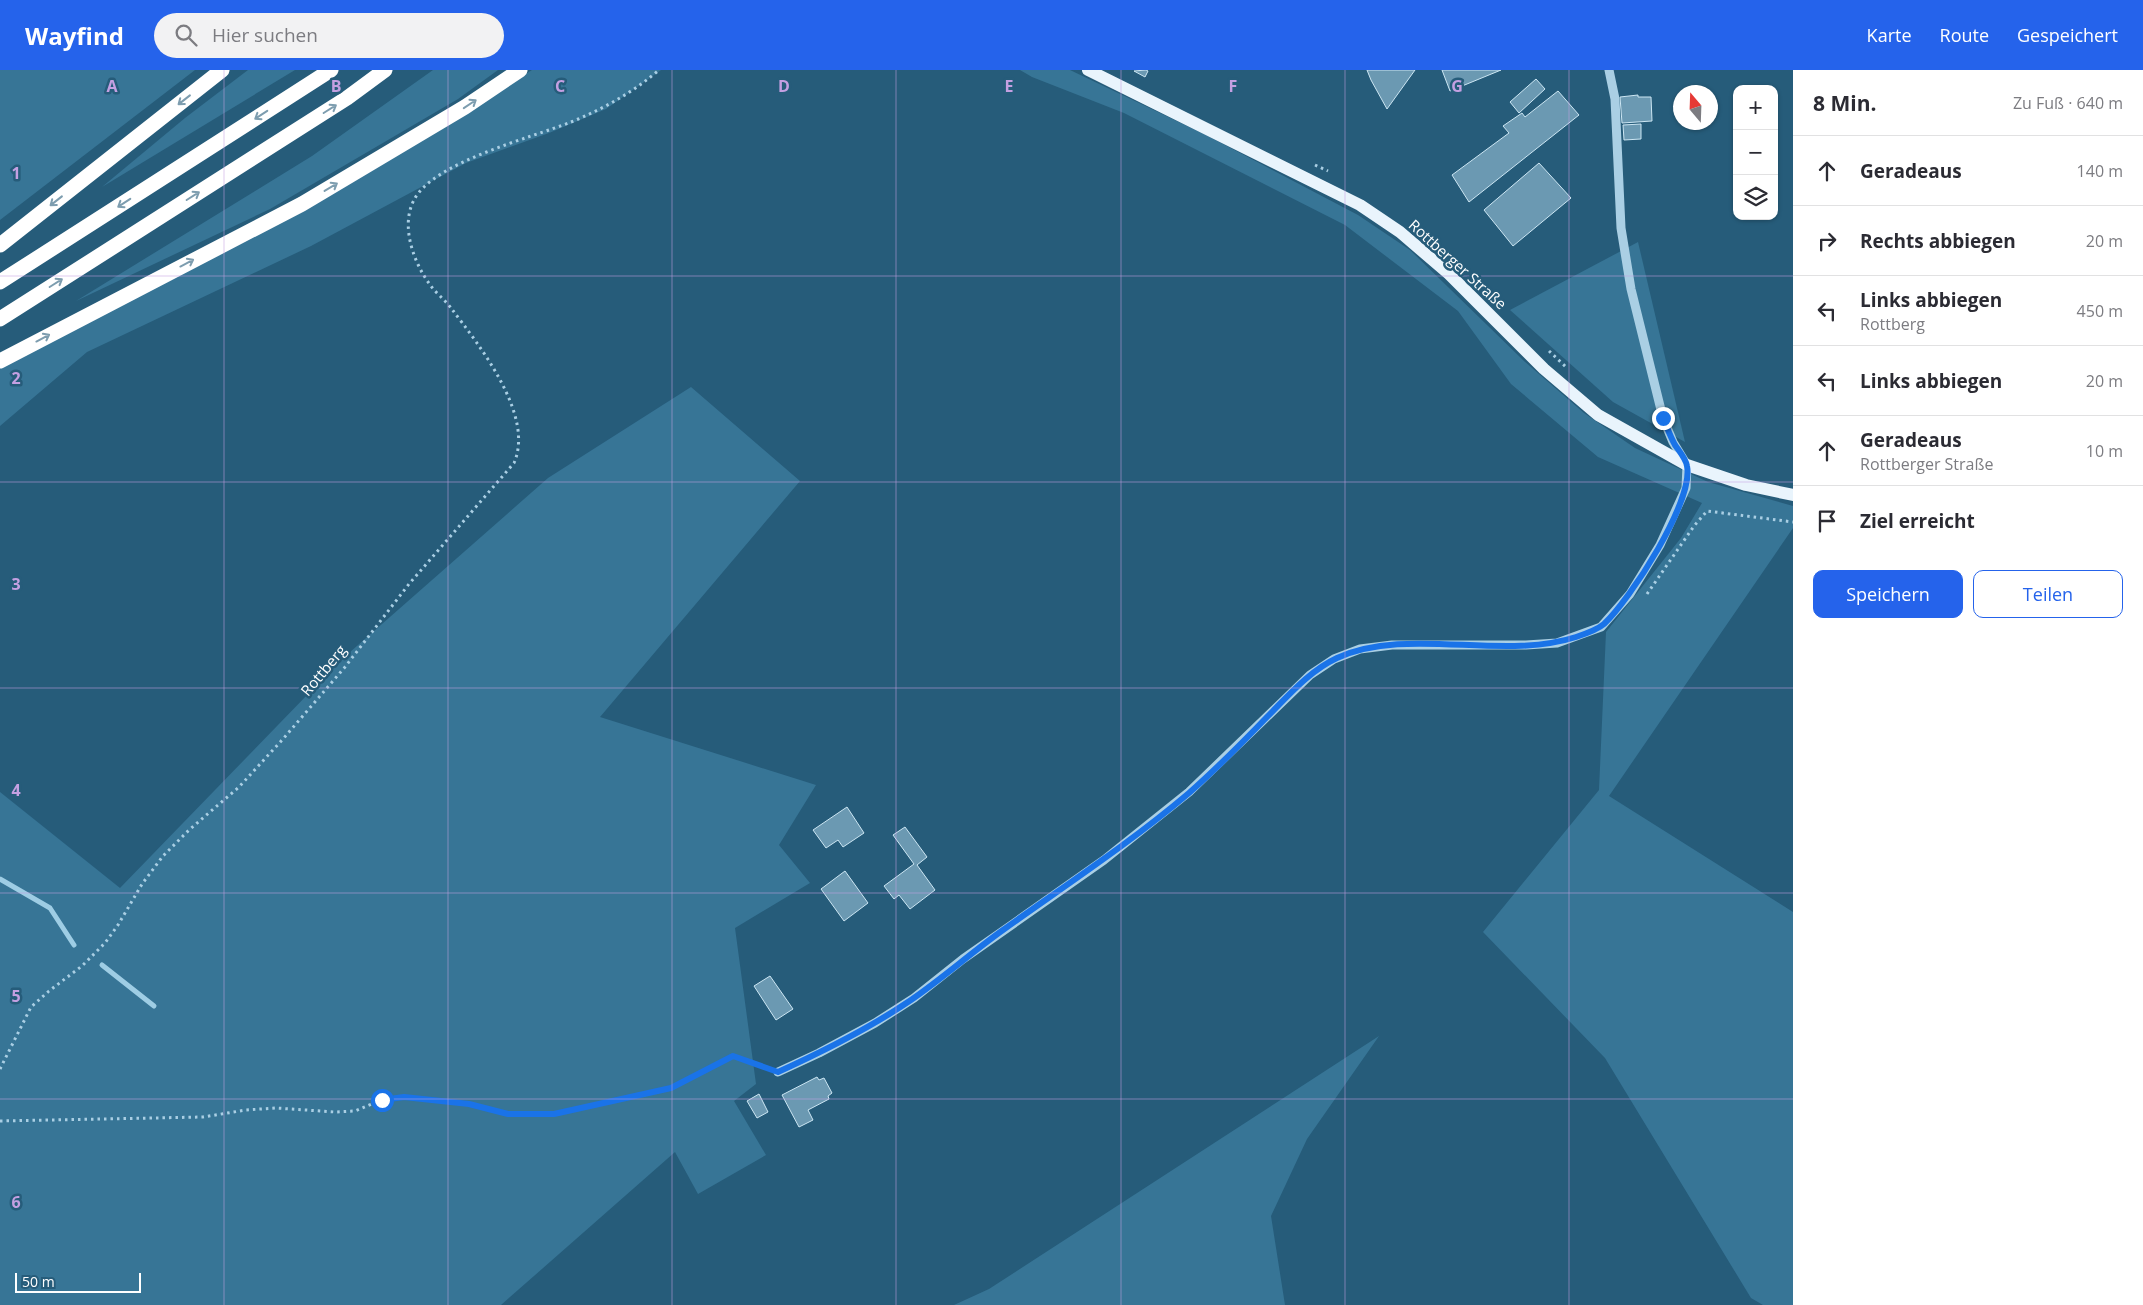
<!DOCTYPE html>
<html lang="de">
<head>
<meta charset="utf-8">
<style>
  :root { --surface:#fff; --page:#f2f2f3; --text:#2b2b33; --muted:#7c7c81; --line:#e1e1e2; --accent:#2563eb }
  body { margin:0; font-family:"Open Sans",sans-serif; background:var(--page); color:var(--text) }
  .controls { position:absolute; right:15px; top:15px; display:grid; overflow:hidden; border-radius:10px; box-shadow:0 1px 4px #0004 }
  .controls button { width:45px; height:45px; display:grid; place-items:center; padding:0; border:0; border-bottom:1px solid var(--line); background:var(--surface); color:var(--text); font:25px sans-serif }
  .compass { position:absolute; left:1673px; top:15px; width:45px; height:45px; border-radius:50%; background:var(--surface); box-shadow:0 1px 4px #0004; rotate:341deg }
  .scale { position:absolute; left:15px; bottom:12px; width:126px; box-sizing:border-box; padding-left:5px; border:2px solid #fff; border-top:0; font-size:14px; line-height:18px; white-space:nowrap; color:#fff; -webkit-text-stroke:4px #265c7a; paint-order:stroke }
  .stop { position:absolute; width:15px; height:15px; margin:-11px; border:4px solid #1a73e8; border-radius:50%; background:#fff }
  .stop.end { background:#1a73e8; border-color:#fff; box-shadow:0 1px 5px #0008 }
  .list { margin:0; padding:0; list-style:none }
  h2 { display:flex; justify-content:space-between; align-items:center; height:65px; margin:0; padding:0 20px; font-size:21px }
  h2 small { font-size:16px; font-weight:400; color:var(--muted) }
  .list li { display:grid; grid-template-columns:32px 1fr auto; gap:15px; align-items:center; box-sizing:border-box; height:70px; padding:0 20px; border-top:1px solid var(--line) }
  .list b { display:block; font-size:19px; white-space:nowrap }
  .list p { margin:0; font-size:16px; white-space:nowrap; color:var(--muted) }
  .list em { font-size:16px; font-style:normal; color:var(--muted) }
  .actions { display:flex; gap:10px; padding:15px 20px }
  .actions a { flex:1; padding:11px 0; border:1px solid var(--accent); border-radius:10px; text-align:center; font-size:18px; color:var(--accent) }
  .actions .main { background:var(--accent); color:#fff }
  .icon { flex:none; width:28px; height:28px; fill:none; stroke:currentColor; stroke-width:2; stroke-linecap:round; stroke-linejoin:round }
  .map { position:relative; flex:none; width:1793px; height:1235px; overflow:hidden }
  header { display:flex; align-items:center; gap:30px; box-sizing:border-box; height:70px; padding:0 25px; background:var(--accent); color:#fff }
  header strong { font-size:24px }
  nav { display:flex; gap:28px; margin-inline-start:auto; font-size:18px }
  .search { width:350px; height:45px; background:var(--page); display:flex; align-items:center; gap:12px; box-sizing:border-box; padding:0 18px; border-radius:28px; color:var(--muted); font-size:19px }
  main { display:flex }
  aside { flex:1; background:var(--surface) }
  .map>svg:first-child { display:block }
</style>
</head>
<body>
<header>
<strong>Wayfind</strong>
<div class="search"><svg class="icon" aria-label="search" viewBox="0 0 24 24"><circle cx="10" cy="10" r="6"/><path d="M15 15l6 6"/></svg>Hier suchen</div>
<nav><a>Karte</a><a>Route</a><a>Gespeichert</a></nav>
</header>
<main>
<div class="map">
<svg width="1793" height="1235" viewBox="0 0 1793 1235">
  <rect width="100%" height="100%" fill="#265c7a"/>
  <g fill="#377596">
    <polygon points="0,0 195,0 0,150"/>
    <polygon points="248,0 295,0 102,117 185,48"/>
    <polygon points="433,0 498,0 458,29 270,139 76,231 312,86"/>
    <polygon points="532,0 661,0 606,39 549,63 466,93 311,176 87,282 0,356 0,298 346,116"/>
    <polygon points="1020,0 1070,0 1206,65 1358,145 1410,180 1524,291 1584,343 1635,378 1708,412 1793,436 1793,458 1609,726 1793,842 1793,1235 1763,1235 1751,1228 1605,988 1483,862 1599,720 1606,562 1681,468 1702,433 1598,387 1511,314 1458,241 1345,155 1124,43 1032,7"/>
    <polygon points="1638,172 1685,372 1613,332 1510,240"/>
    <polygon points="691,317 800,411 600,647 816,715 779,775 810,813 735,858 756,1014 734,1031 766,1085 698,1124 675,1082 501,1235 0,1235 0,722 120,818 341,590 548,408"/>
    <polygon points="1379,966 1307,1069 1271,1146 1285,1235 954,1235 989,1219"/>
  </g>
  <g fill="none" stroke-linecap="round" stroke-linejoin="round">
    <g stroke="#9ecde4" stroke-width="5">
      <polyline points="0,809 50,838 74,875"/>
      <polyline points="102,895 154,936"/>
    </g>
  </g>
  <g fill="#6b99b2" stroke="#cce6f3">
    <polygon points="1146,0 1148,1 1145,7 1134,1"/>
    <polygon points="1367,0 1415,0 1387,39 1371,10"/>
    <polygon points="1442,0 1501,0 1450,21"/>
    <polygon points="1536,9 1545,19 1519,43 1510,32"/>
    <polygon points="1558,21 1579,45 1469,132 1452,105 1509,63 1503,56 1522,43 1525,47"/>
    <polygon points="1638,25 1638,27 1651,27 1652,51 1622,53 1620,27"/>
    <polygon points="1641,54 1641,69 1624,70 1623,55"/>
    <polygon points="1539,93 1571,128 1513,176 1484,140"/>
    <polygon points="847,737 864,763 843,777 838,770 826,778 813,760"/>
    <polygon points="905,757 927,787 917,795 935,820 910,839 899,825 894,829 884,816 914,794 893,765"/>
    <polygon points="845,801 868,833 844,851 821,819"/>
    <polygon points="770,906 793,939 776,950 754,916"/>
    <polygon points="817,1007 819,1010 824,1008 832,1023 828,1026 829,1029 808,1040 813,1050 799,1057 782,1025"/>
    <polygon points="759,1024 768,1042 757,1048 747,1031"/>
  </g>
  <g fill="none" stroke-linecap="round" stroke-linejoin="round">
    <g stroke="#aacfe4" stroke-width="3" stroke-dasharray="2.5 4" stroke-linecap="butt">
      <polyline points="1315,95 1328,101"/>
      <polyline points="1549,281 1566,297"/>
      <polyline points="1647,524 1694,456 1707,441 1793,452"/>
      <path d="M0 999 31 937 49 921 82 896 105 873 118 855 142 814 163 786 189 760 239 717 283 669 345 597 409 514 514 393C535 345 479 275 451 238 445 230 437 224 431 216 414 194 400 156 414 130 433 92 531 68 571 52 603 39 632 23 659 0"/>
      <polyline points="0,1051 203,1047 246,1040 276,1038 335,1042 355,1041 381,1030 404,1027 469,1034 508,1044 554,1044 671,1019 733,986 767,998"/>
    </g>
    <polyline stroke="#aacfe4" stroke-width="9" points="778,1002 819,983 875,953 914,928 963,889 1104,790 1189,722 1310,605 1334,589 1360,579 1392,575 1526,575 1557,573 1601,557 1630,524 1660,475 1686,418 1687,395 1673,372 1663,348 1631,219 1621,158 1615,29 1609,0"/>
    <polyline stroke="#e9f4fc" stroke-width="12" points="1088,0 1360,135 1400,162 1449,204 1544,299 1598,345 1687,395 1746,415 1793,425"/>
    <g stroke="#fff" stroke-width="15">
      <polyline points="0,175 222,0"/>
      <polyline points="0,212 331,0"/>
      <polyline points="0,249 347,28 385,0"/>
      <polyline points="0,291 302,134 465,37 520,0"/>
    </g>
  </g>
  <defs><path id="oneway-shaft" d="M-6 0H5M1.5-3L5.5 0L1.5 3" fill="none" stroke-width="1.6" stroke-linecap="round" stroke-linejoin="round" transform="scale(1.25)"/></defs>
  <g stroke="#7d9daf">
    <use href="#oneway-shaft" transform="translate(184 30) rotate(142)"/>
    <use href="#oneway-shaft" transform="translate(470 34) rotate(-34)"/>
    <use href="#oneway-shaft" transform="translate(330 39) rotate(-32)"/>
    <use href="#oneway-shaft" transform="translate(261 45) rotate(147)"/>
    <use href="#oneway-shaft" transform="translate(331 117) rotate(-31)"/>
    <use href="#oneway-shaft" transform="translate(193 126) rotate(-32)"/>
    <use href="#oneway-shaft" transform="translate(56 131) rotate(142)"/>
    <use href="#oneway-shaft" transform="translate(124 133) rotate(147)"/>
    <use href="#oneway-shaft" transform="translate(187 193) rotate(-28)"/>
    <use href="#oneway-shaft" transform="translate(56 213) rotate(-32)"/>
    <use href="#oneway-shaft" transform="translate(43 268) rotate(-28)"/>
  </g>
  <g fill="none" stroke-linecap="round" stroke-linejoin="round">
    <path stroke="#1a73e8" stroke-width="6" d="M382 1030 404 1027 469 1034 508 1044H554L671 1018 733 986 778 1002C824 981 870 958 911 930 943 908 972 882 1003 860 1066 815 1130 773 1189 723 1216 699 1242 673 1267 647 1288 626 1309 601 1337 588 1407 556 1502 591 1576 567 1585 564 1597 560 1604 554 1630 530 1694 431 1687 396 1686 389 1679 381 1675 375 1670 366 1667 357 1663 348"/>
  </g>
  <path fill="none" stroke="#c4a0e2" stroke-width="1" stroke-opacity="0.55" d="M224 0V1235M448 0V1235M672 0V1235M896 0V1235M1121 0V1235M1345 0V1235M1569 0V1235M0 206H1793M0 412H1793M0 618H1793M0 823H1793M0 1029H1793"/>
  <g text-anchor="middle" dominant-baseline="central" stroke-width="5" stroke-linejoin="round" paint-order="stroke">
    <g font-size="15" fill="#fff" stroke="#265c7a">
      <text transform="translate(1458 194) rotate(42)">Rottberger Straße</text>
      <text transform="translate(323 600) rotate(-50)">Rottberg</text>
    </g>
  </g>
  <g font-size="16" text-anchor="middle" font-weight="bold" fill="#c4a0e2" stroke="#265c7a" stroke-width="5" stroke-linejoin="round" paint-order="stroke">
    <text x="112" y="22">A</text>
    <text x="336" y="22">B</text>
    <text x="560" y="22">C</text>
    <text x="784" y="22">D</text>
    <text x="1009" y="22">E</text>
    <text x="1233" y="22">F</text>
    <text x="1457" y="22">G</text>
    <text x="16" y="109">1</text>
    <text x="16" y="314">2</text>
    <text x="16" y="520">3</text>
    <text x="16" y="726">4</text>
    <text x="16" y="932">5</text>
    <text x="16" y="1138">6</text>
  </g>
</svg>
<div class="controls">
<button>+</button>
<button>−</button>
<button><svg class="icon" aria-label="layers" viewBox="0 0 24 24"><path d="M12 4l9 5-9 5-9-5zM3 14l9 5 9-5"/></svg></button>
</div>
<svg class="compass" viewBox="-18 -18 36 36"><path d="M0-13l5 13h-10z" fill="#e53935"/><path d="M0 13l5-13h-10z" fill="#7c7c81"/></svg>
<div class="scale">50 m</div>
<div class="stop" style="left:382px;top:1030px"></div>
<div class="stop end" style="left:1663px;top:348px"></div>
</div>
<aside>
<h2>8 Min.<small>Zu Fuß · 640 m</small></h2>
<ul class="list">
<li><svg class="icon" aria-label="ahead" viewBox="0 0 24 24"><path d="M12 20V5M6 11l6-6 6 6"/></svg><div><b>Geradeaus</b></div><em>140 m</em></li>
<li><svg class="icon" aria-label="right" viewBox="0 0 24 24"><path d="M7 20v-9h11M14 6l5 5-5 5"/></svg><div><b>Rechts abbiegen</b></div><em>20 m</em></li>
<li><svg class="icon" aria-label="left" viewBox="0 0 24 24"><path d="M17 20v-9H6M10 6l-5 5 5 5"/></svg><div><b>Links abbiegen</b><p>Rottberg</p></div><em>450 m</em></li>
<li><svg class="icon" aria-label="left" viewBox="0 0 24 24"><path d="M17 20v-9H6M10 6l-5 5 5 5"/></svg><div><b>Links abbiegen</b></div><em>20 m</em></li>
<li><svg class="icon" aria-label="ahead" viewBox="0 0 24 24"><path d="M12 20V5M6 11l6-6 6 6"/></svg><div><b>Geradeaus</b><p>Rottberger Straße</p></div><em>10 m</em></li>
<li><svg class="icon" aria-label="arrive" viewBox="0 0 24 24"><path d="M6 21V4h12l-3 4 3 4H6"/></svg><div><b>Ziel erreicht</b></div></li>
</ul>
<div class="actions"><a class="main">Speichern</a><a>Teilen</a></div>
</aside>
</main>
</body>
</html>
